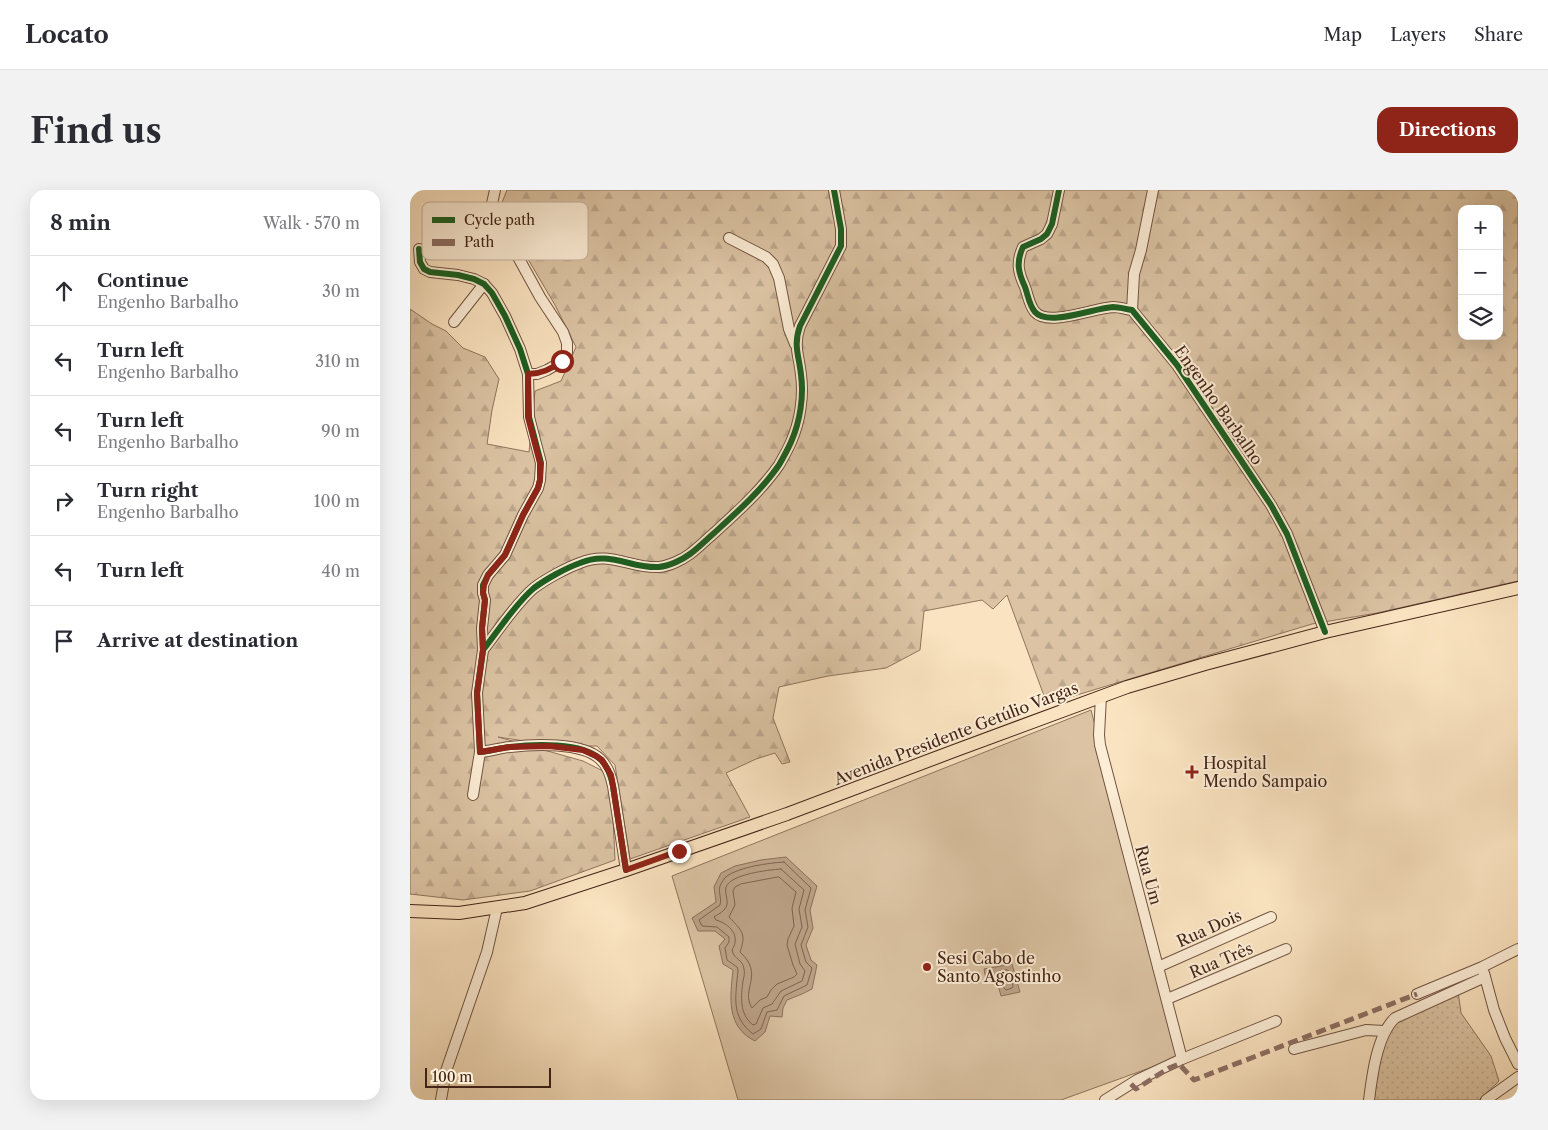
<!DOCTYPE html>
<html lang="en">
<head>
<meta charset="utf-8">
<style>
  :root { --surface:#fff; --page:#f2f2f3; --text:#2b2b33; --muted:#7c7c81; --line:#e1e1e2; --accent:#8f2418 }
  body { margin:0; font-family:"Libre Caslon Text",serif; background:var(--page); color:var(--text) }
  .controls { position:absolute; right:15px; top:15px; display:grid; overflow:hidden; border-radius:10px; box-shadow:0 5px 20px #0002 }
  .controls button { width:45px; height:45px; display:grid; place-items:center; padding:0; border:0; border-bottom:1px solid var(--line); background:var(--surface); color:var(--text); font:25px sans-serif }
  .scale { position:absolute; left:15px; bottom:12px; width:126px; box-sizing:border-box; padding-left:5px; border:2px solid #442417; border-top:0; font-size:14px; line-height:18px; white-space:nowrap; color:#442417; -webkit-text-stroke:4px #fcedd6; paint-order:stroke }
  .stop { position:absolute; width:15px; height:15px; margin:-11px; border:4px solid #8f2418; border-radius:50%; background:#fff }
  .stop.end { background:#8f2418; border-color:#fff; box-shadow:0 1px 5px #0008 }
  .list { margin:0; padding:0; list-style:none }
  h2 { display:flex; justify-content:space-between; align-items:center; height:65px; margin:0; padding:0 20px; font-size:21px }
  h2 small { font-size:16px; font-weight:400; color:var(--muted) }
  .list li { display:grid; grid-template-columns:32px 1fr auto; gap:15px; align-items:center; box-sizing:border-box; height:70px; padding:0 20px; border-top:1px solid var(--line) }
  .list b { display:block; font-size:19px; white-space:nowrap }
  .list p { margin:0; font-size:16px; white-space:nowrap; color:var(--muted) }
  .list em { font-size:16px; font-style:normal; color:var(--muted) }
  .icon { flex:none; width:28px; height:28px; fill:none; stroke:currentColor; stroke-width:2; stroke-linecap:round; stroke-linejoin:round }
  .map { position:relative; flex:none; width:1108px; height:910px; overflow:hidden; border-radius:15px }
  header { display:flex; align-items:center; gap:30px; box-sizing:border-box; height:70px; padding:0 25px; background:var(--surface); border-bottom:1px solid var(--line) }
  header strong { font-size:24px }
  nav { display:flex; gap:28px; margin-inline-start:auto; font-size:18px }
  .intro { display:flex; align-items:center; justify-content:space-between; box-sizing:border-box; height:120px; padding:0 30px }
  h1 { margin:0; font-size:35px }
  .button { padding:12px 22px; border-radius:15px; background:var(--accent); color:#fff; font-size:18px; font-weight:700 }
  main { display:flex; gap:30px; padding:0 30px }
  aside { flex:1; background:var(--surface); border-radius:15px; box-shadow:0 5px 20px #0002 }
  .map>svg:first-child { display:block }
</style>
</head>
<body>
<header>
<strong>Locato</strong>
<nav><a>Map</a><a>Layers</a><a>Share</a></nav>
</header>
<div class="intro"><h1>Find us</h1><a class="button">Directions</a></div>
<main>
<aside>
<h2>8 min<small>Walk · 570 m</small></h2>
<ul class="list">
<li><svg class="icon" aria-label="ahead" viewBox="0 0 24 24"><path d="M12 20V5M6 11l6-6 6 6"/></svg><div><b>Continue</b><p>Engenho Barbalho</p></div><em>30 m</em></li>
<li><svg class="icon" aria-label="left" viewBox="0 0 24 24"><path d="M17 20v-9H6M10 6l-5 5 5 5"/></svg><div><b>Turn left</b><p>Engenho Barbalho</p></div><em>310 m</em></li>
<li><svg class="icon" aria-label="left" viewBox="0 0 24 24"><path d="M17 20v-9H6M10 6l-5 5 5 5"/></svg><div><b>Turn left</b><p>Engenho Barbalho</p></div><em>90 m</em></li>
<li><svg class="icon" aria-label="right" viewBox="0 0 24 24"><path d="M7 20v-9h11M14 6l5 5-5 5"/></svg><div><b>Turn right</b><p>Engenho Barbalho</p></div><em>100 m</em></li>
<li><svg class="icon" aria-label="left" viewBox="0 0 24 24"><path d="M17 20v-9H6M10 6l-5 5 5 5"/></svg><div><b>Turn left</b></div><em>40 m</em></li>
<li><svg class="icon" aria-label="arrive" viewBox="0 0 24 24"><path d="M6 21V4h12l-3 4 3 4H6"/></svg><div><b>Arrive at destination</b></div></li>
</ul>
</aside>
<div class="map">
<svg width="1108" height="910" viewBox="0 0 1108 910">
  <defs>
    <pattern id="forest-firs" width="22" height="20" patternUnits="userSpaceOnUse" patternTransform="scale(1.25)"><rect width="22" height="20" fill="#dbc3a3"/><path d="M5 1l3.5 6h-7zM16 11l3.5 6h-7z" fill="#bda78c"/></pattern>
    <pattern id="park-dots" width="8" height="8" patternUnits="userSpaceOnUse" patternTransform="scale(1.25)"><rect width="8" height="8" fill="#dbc3a3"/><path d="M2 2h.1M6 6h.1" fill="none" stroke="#bda78c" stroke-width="1.8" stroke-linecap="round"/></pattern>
  </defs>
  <rect width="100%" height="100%" fill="#fae3c0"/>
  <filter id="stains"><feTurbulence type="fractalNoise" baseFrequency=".004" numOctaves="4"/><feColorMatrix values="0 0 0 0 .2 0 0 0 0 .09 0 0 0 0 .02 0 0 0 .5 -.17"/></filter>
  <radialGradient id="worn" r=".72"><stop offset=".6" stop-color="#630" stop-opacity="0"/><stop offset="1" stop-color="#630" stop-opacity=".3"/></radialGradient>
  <polygon fill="#dbc3a3" stroke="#90745d" points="681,520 770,867 651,910 328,910 262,686"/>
  <path fill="url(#forest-firs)" stroke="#90745d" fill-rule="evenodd" d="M97 0H1108V391L967 423 902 434 637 514 597 405 583 419 572 410 514 421 510 460 476 478 418 486 369 497 363 528 380 572 372 574 365 563 346 569 316 583 340 627 220 669 205 575 187 556H147L88 547 173 571 201 585 205 670 120 701 53 710 0 704V119L22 134 36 141 53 158 75 167 89 189 82 220 77 254 119 262 125 201 151 191 166 157 145 115 89 20ZM1052 19H1089V146H1052Z"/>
  <path fill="url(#park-dots)" stroke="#90745d" d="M1048 801 1051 823 1081 866 1089 891 1069 910H961C965 882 974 855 985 829Z"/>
  <g fill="#bca287" stroke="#8c705a">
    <path d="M376 667 407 696 400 720 403 738 396 755 401 770 407 775 402 799 392 804 377 810 373 818 372 827 360 826 355 842 345 851C316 837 320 807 323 780L313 774 309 756 315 749 305 741H288L282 728 306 712 304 697 311 683 325 676 351 670Z"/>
    <polygon points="602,774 610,802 591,806 587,791 576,790 574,779"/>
  </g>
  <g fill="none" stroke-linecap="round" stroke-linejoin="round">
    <g stroke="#80634f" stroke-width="1">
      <path d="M374 672 401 698 395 720 398 737 391 755 396 772 402 778 397 795 374 806 367 820 357 822 351 839 343 844C320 826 326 806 328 780L327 777 317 770 315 758 319 752V747L307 737 292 736 289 730 310 715C312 708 308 702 310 696 312 692 314 688 317 686 330 677 358 673 374 672Z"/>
      <path d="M371 679 394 700 389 719 392 737 385 754 390 774 395 781 392 791 371 801 362 814 353 818 346 834 343 835C329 824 331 806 333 791 334 787 335 782 334 779 333 769 324 770 322 760 331 746 320 734 306 730L304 727C307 725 311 723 314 720 321 713 314 705 316 697 321 684 358 680 371 679Z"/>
      <path d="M369 687 386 702 382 718 384 736 378 749 377 755 383 775 387 784 384 787 367 794 361 800 357 807 350 810 342 818C330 799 355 785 330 762 337 743 331 740 319 727L325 715 323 701 325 697 331 694Z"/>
      <polygon points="597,780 599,781 603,796 602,798 596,800 594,798 591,789 586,784 588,782"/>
    </g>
    <g stroke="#725441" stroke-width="12">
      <g id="minor">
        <polyline points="85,0 81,18 83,30 108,67 130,107 153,142 157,153 157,163 153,171 137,180 127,184 118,184"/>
        <path d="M649 0 642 34 637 44 631 49 613 57C606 72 608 82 615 97 618 105 619 115 625 122 638 137 684 118 703 117 709 117 715 119 722 120L767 175 861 315 877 344 915 442"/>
        <polyline points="319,48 356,67 363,74 369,88 379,139 385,154"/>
        <path d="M9 59 10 72 14 79 20 82 48 85 64 89 74 94 82 103 95 126 110 159 118 184 119 227 131 273 130 290 128 298 113 325 95 365 78 385 73 395V403L75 410 72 438 73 460 67 503 70 562C80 561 90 558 100 557 124 554 172 552 190 569 198 576 201 586 203 596L216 680"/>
        <polyline points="722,120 724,84 731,60 743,0"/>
        <polyline points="44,132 74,94"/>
        <path d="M73 460C88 441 106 413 124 398 136 389 156 378 170 373 200 360 221 379 249 377 259 376 272 370 280 364 288 358 296 350 303 344 326 323 351 301 369 275 373 268 378 259 381 252 390 232 394 206 391 185 389 165 383 156 390 136L431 56V39L424 0"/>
        <polyline points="691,506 689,545 690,555 772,869"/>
        <polyline points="63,605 70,562"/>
        <polyline points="748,777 861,727"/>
        <polyline points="1074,783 1084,820 1095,848 1108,874"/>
        <polyline points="1007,804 1072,777 1108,759"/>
        <polyline points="757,809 876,759"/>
        <polyline points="884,859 956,840 974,841"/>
        <polyline points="31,910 36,881 77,762 87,718"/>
        <polyline points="695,910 727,890 772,869 866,831"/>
        <path d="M959 910C962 886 967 845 985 828L1075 787"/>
        <polyline points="1076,910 1108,887"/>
      </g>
    </g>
    <g stroke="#442417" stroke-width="14">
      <polyline id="major" points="0,721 49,723 115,713 216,680 377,624 544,561 717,497 795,474 915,442 1108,398"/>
    </g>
    <use href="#minor" stroke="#fcedd6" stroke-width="10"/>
    <use href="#major" stroke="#fae3c0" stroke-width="12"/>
    <polyline stroke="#8d6e63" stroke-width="5" stroke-dasharray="10 5" stroke-linecap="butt" points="721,894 726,899 759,878 769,874 784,890 1007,804"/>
    <g stroke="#fcedd6" stroke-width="9">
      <g id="cycleway">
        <path d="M649 0 642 34 637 44 631 49 613 57C606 72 608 82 615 97 618 105 619 115 625 122 638 137 684 118 703 117 709 117 715 119 722 120L767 175 861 315 877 344 915 442"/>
        <path d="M9 59 10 72 14 79 20 82 48 85 64 89 74 94 82 103 95 126 110 159 118 184 119 227 131 273 130 290 128 298 113 325 95 365 78 385 73 395V403L75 410 72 438 73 460 67 503 70 562C80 561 90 558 100 557 124 554 172 552 190 569 198 576 201 586 203 596L216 680"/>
        <path d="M73 460C88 441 106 413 124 398 136 389 156 378 170 373 200 360 221 379 249 377 259 376 272 370 280 364 288 358 296 350 303 344 326 323 351 301 369 275 373 268 378 259 381 252 390 232 394 206 391 185 389 165 383 156 390 136L431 56V39L424 0"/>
      </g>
    </g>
    <use href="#cycleway" stroke="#1b5e20" stroke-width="6"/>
  </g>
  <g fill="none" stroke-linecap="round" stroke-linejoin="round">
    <path stroke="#8f2418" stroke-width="6" d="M152 171C142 179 131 184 118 184V227L130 273V290L128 298 113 325 95 365 78 385 74 395 73 403 75 410 72 438 73 460 67 503 70 562 100 557 139 556 173 560 186 566 192 570 201 585 203 596 216 680 269 661"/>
  </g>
  <g fill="#8f2418" stroke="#fcedd6" stroke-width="2">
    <path d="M779.5 574.5h5v5h5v5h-5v5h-5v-5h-5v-5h5z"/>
    <circle cx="517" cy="777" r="5"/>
  </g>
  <g text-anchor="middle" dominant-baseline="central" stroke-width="4" stroke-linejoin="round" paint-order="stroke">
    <g font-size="16" fill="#442417" stroke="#fcedd6">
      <text transform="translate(809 215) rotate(55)">Engenho Barbalho</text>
      <text transform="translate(546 543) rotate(-21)">Avenida Presidente Getúlio Vargas</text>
      <text transform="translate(739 685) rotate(75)">Rua Um</text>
      <text transform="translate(799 738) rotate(-24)">Rua Dois</text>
      <text transform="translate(811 770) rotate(-23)">Rua Três</text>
    </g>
    <g font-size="16" fill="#442417" stroke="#fcedd6" text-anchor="start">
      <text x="793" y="573">Hospital<tspan x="793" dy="18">Mendo Sampaio</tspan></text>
      <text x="527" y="768">Sesi Cabo de<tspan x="527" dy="18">Santo Agostinho</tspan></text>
    </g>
  </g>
  <rect x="12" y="12" width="166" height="58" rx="8" fill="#fcedd6" stroke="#c5b19d" stroke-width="1"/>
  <rect x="22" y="27" width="23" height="6" fill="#1b5e20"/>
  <rect x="22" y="49" width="23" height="7" fill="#8d6e63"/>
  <g font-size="14" fill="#442417">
    <text x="54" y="35">Cycle path</text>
    <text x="54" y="57">Path</text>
  </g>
  <rect width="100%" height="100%" filter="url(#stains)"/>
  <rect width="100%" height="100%" fill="url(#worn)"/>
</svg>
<div class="controls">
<button>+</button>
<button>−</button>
<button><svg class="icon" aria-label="layers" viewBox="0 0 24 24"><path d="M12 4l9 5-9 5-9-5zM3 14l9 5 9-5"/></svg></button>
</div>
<div class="scale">100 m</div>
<div class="stop" style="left:152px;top:171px"></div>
<div class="stop end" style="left:269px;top:661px"></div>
</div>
</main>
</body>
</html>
